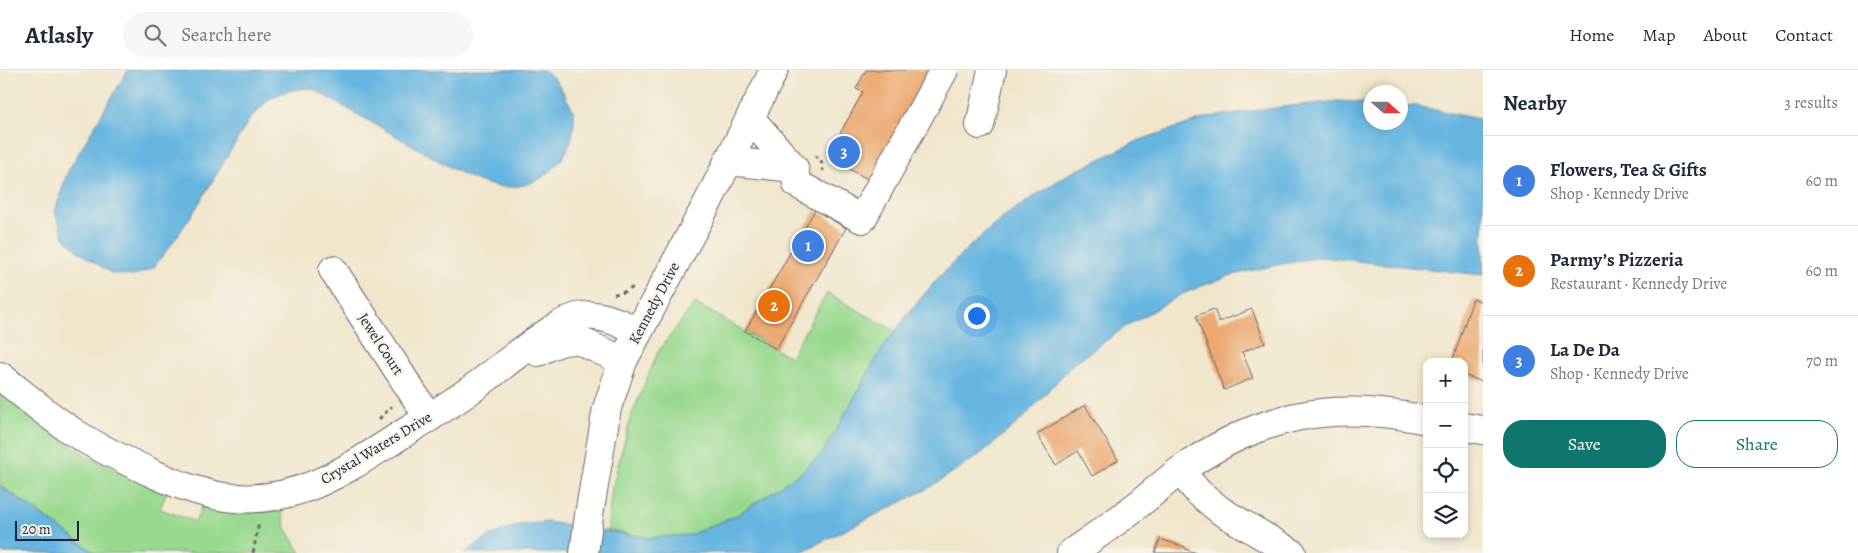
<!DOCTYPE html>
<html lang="en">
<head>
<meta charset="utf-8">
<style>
  :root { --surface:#fff; --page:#f6f6f7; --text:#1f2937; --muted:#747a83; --line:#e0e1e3; --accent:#0f766e }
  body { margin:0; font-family:Alegreya,serif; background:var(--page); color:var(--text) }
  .controls { position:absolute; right:15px; bottom:15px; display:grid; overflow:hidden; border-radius:10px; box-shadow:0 2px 8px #0003 }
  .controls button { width:45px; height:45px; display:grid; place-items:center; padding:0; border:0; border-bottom:1px solid var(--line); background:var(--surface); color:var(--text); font:25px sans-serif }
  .compass { position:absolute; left:1363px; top:15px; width:45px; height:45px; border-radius:50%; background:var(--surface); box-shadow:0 2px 8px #0003; rotate:111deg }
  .scale { position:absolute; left:15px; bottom:12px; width:64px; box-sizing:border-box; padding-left:5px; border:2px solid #22223b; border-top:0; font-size:14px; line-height:18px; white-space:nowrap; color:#22223b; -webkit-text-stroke:4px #f7f3e8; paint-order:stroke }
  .you { position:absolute; left:976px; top:245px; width:18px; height:18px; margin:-12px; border:4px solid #fff; border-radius:50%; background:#1a73e8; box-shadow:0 0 0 8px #1a73e833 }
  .badge { display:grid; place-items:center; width:32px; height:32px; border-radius:50%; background:var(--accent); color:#fff; font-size:16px; font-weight:700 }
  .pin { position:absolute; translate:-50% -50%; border:2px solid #fff; box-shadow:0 1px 5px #0006 }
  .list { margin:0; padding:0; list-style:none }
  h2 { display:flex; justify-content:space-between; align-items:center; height:65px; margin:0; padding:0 20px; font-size:21px }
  h2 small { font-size:16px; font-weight:400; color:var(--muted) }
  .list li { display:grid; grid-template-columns:32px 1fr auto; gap:15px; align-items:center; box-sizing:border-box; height:90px; padding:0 20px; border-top:1px solid var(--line) }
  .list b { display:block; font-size:19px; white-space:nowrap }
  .list p { margin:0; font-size:16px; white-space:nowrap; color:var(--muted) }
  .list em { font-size:16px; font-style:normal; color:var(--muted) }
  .actions { display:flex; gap:10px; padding:15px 20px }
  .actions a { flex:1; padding:11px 0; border:1px solid var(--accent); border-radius:20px; text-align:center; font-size:18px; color:var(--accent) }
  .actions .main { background:var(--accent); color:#fff }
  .icon { flex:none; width:28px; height:28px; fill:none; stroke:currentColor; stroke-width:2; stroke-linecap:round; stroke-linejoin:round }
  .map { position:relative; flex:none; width:1483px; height:483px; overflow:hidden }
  header { display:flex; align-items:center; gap:30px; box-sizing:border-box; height:70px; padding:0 25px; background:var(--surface); border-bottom:1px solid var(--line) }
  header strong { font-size:24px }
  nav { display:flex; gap:28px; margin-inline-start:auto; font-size:18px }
  .search { width:350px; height:45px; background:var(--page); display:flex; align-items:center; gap:12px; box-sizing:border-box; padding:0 18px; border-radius:28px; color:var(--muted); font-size:19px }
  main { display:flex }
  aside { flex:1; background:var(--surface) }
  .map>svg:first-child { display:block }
</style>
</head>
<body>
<header>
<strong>Atlasly</strong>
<div class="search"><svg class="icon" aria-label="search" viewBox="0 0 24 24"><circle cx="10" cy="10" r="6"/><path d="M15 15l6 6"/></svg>Search here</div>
<nav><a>Home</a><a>Map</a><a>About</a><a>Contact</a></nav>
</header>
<main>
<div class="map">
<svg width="1483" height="483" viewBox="0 0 1483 483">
  <rect width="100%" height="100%" fill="#f7f3e8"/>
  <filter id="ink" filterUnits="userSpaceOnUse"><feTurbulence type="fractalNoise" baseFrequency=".02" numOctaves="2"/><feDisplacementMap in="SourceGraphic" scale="10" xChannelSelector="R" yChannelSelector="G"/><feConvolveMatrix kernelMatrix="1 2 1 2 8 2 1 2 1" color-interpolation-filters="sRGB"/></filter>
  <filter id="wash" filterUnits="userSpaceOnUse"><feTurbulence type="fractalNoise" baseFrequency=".0096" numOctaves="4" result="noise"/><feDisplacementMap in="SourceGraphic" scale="20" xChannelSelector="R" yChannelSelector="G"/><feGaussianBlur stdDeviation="1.12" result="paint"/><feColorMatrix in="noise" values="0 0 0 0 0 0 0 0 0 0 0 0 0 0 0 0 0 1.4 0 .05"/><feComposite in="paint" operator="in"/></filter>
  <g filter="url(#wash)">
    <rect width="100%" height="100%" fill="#f0e6cc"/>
    <g fill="#99d98f" stroke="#5e7e65">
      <polygon points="827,223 895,261 881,281 822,384 800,403 737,445 690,465 648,468 607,460 612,418 631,347 658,282 695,233 790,287"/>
      <polygon points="0,325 79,381 121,404 167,421 160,439 196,452 202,435 249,442 281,441 286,458 301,483 95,483 0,415"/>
    </g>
    <g fill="#66b5e0" stroke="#446c8e">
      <path d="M128 0H544C553 6 560 15 565 26 568 32 574 40 574 46 576 87 543 119 503 117 474 115 442 92 417 78 382 58 346 38 311 18L291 20 271 27 249 50 195 140 173 172 153 198 133 206 111 203 78 181 64 167 55 142 67 103Z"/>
      <polygon points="1337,31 1370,33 1370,52 1400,52 1401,35 1416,36 1483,50 1483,205 1321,187 1277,195 1228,206 1182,224 1128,255 1074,293 1020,351 978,386 927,419 799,483 464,483 490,466 519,455 548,452 648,468 690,465 737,445 800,403 822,384 881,281 907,245 938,208 969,177 1006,145 1065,106 1140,70 1209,47 1275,38"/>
      <polygon points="0,415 10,423 95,483 0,483"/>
    </g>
    <g id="blocks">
      <g fill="#eba86f">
        <polygon points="866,0 934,0 873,112 827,87 863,22 856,19"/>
        <polygon points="815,140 846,158 776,279 745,261"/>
        <polygon points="1473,229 1483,232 1483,312 1464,305 1464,292 1452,292"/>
        <polygon points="1214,239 1219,252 1252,239 1265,273 1242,282 1253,308 1224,320 1196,246"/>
        <polygon points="1085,335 1118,390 1092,406 1078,381 1056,395 1037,364"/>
        <polygon points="1160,469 1185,477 1185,479 1197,483 1155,483"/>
      </g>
    </g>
  </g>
  <g filter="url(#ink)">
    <use href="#blocks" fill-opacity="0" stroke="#6a676e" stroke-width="1"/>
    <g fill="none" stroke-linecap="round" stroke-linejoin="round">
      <g stroke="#6a676e" stroke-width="30">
        <g id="minor">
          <polyline points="750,48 794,98 797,114 862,149 944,0"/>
          <polyline points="980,55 992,0"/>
          <polyline points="728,91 794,98"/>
          <polyline points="333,200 429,348"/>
          <path d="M538 282C551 275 563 269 578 270L623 291"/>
          <path d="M0 306C26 326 50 348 78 365 102 380 127 391 152 403 178 415 206 426 235 428 300 433 349 398 401 365 428 348 455 332 480 313 504 295 525 277 550 261 558 256 567 250 577 247 597 241 619 253 638 261"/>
          <polyline points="1464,357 1483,360"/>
          <polyline points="1180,401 1198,422 1221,441 1292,483"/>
          <polyline points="584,483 589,445 607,338 623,291 708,132 774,0"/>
          <path d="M1071 483C1096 466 1121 449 1145 429 1157 420 1168 409 1181 400 1261 344 1331 330 1427 350"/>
        </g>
      </g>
      <g stroke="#6a676e" stroke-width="3" stroke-dasharray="4 4" stroke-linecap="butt">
        <polyline points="815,86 821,89 823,101"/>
        <path d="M614 224C621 223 630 221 635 215"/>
        <polyline points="379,349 392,336"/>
        <polyline points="253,483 259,452"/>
      </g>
      <use href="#minor" stroke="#fff" stroke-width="28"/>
    </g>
  </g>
  <g text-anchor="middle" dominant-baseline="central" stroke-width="4" stroke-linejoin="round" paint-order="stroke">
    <g font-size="15" fill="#22223b" stroke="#f7f3e8">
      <text transform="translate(654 233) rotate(-62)">Kennedy Drive</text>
      <text transform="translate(381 274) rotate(57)">Jewel Court</text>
      <text transform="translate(376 378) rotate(-31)">Crystal Waters Drive</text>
    </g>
  </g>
</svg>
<div class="controls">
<button>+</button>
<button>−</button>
<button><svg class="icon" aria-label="locate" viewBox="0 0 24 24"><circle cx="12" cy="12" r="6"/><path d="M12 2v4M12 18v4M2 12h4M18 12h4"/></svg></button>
<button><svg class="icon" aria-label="layers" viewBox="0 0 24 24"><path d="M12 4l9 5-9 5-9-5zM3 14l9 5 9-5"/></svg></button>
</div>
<svg class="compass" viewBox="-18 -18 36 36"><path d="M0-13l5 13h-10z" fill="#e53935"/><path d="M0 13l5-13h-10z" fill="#747a83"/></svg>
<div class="scale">20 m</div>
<div class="you"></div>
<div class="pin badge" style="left:808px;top:176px;background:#3f7fe0">1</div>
<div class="pin badge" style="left:774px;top:236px;background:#e8710a">2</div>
<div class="pin badge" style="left:844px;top:82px;background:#3f7fe0">3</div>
</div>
<aside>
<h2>Nearby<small>3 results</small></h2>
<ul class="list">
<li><span class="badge" style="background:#3f7fe0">1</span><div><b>Flowers, Tea &amp; Gifts</b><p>Shop · Kennedy Drive</p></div><em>60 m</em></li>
<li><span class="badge" style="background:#e8710a">2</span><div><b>Parmy’s Pizzeria</b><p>Restaurant · Kennedy Drive</p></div><em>60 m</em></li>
<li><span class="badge" style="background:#3f7fe0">3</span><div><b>La De Da</b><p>Shop · Kennedy Drive</p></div><em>70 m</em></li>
</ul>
<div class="actions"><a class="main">Save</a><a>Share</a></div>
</aside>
</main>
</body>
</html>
